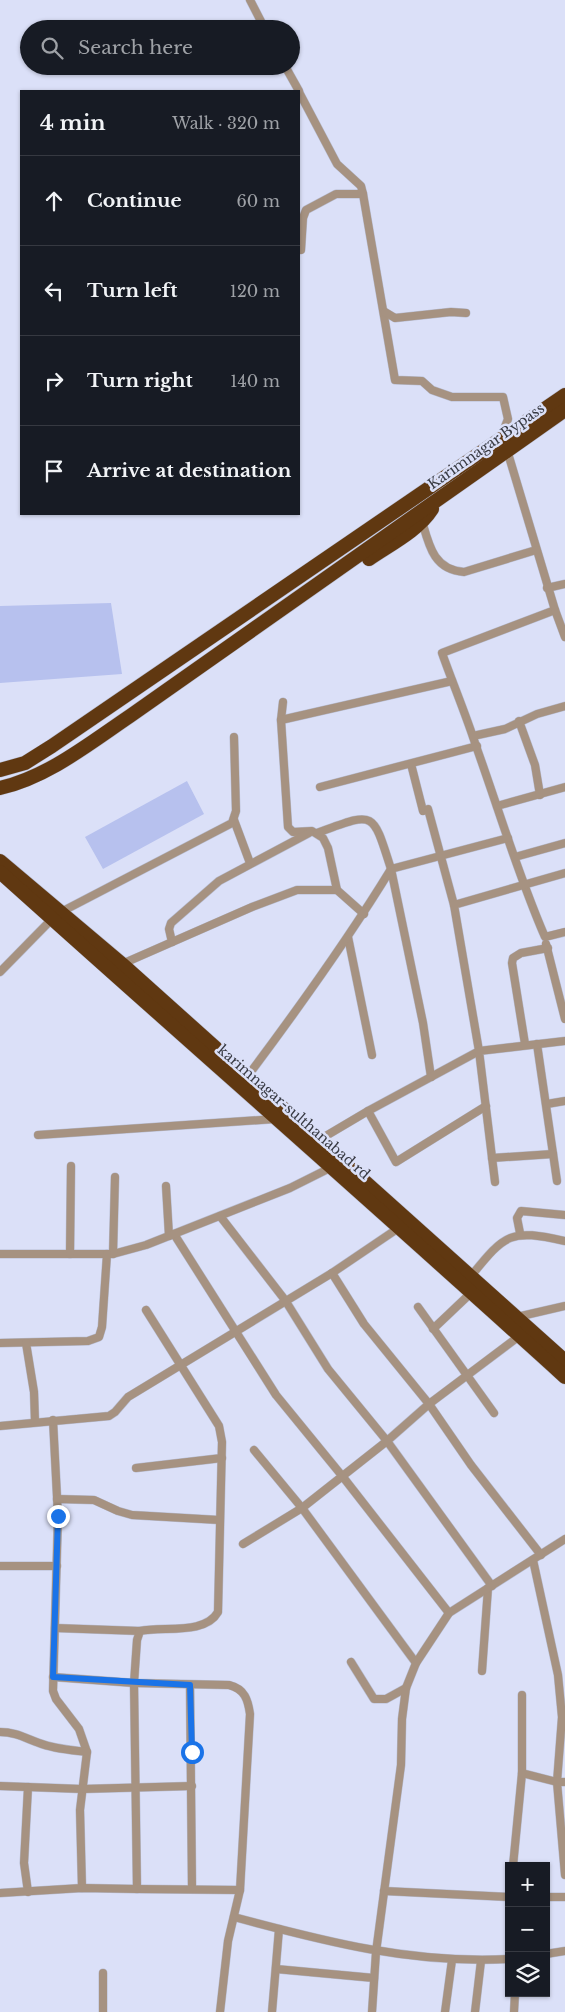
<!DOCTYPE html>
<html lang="en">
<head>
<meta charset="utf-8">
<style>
  :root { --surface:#171b24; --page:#20242c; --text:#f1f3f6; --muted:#9ea1a6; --line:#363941 }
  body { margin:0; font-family:"Libre Baskerville",serif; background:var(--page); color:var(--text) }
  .controls { position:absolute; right:15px; bottom:15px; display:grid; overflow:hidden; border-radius:0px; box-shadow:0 1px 4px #0004 }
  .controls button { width:45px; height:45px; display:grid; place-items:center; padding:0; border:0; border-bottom:1px solid var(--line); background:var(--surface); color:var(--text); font:25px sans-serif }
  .stop { position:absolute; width:15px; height:15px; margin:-11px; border:4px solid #1a73e8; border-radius:50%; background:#fff }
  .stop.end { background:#1a73e8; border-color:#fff; box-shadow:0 1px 5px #0008 }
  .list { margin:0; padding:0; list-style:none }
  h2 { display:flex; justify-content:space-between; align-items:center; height:65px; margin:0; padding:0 20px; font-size:21px }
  h2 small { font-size:16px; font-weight:400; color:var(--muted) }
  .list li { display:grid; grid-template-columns:32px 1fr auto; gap:15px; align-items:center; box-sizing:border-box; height:90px; padding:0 20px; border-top:1px solid var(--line) }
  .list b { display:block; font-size:19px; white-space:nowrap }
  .list em { font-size:16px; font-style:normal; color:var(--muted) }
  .icon { flex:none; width:28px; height:28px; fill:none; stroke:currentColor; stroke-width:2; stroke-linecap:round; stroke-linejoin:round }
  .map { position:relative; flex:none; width:565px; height:2012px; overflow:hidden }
  .search { position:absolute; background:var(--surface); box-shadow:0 1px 4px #0004; left:20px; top:20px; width:280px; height:55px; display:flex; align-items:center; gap:12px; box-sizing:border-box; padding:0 18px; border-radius:28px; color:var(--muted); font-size:19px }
  .panel { position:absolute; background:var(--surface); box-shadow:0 1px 4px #0004; left:20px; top:90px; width:280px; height:425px; border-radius:0px }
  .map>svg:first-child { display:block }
</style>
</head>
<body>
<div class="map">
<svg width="565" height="2012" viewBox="0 0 565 2012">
  <rect width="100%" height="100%" fill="#dbe0f8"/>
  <g fill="#b7c1ee">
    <polygon points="111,603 122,674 0,683 0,606"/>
    <polygon points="187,781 204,814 103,869 85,837"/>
  </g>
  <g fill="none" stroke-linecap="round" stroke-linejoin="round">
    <g stroke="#b7bcd0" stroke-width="9">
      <g id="street">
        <polyline points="250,0 265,29"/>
        <polyline points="285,66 299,91"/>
        <polyline points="299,92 337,164 361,186 363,194"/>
        <polyline points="301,250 303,218 306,210 336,194 363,194 395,380 422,381 432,390 452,397 503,397 508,419 501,437"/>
        <polyline points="385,312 395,318 451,312 466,313"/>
        <path d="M507 450 555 610 442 653C453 684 466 715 476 746 499 810 518 875 545 937L565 932"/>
        <path d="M422 521C429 546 434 570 464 572L536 550"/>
        <polyline points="547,588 565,584"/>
        <polyline points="555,610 565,637"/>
        <polyline points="283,702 281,720 288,827 293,832 312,831 323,838 328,848 337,890 364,914"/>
        <polyline points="281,720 452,681"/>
        <polyline points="519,721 535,765 540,795"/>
        <polyline points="473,736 505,729 537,714 565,706"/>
        <polyline points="411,764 423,811"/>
        <polyline points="320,787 477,746"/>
        <polyline points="497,806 565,787"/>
        <polyline points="428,809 454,905"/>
        <polyline points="234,820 250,863"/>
        <path d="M317 833C375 812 372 809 391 869L508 838"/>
        <polyline points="515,857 565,843"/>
        <polyline points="61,912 232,823 236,811 234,737"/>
        <polyline points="348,937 372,1055"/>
        <polyline points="172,942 169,929 171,923 219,881 309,833"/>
        <polyline points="546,944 565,1019"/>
        <polyline points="122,964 252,907 297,890 337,890"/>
        <polyline points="0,972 52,919"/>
        <polyline points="525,1044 512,963 513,958 521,953 548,948"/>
        <polyline points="537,1044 557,1181"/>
        <path d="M247 1077C298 1009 347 941 391 869L423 1023 431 1077"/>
        <polyline points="547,1104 565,1101"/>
        <polyline points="368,1111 396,1162 486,1106"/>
        <polyline points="38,1135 275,1119"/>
        <polyline points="319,1140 368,1111 479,1051 454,905 565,873"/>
        <polyline points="492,1158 553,1154"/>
        <polyline points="495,1182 479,1051 565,1041"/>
        <polyline points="166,1186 169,1236"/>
        <polyline points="220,1216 285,1300 328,1369 387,1441 492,1586"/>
        <polyline points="520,1233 517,1218 521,1211 565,1215"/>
        <polyline points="174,1234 276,1395 343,1477 449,1613"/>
        <polyline points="0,1254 113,1254 146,1245 290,1188 332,1167"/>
        <polyline points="70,1254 71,1166"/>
        <polyline points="113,1254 115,1177"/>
        <polyline points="332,1273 364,1324 429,1404 471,1465 541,1555"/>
        <path d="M471 1276C506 1233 510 1229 565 1241"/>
        <polyline points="418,1307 494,1413"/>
        <polyline points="517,1317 565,1306"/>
        <polyline points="433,1329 472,1292"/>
        <polyline points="0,1343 88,1341 99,1337 102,1327 107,1254"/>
        <polyline points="26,1343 34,1392 35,1422"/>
        <polyline points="53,1420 58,1516 53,1691 56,1699 79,1729 87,1752 80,1810 82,1888"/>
        <polyline points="0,1426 109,1416 115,1412 128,1397 332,1273 400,1227"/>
        <polyline points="254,1450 302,1508 416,1663"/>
        <polyline points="136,1468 222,1458"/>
        <polyline points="57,1499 94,1500 118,1511 132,1515 219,1520"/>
        <polyline points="243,1544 302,1508 387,1441 429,1404 522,1334"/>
        <polyline points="533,1560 558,1675 562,1717 557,1782 565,1875"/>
        <polyline points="0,1566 57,1566"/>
        <polyline points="55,1628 140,1631"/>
        <polyline points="351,1662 374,1699 386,1699 406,1688"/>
        <polyline points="482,1671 488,1588"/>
        <path d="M53 1677 134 1683 229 1685C245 1689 248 1700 250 1714L240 1890 228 1941 220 2012"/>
        <polyline points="190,1685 192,1888"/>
        <path d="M0 1732C15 1732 25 1738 39 1743 54 1749 71 1750 87 1752"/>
        <polyline points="522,1773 557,1782 565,1782"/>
        <polyline points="0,1786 82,1789 192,1786"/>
        <polyline points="513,1866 522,1773 522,1695"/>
        <polyline points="137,1889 240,1890"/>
        <polyline points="384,1891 509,1897"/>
        <polyline points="28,1892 24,1863 28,1787"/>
        <path d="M0 1893 82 1888 137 1889 134 1683 137 1640 140 1631C164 1626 205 1635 218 1612L222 1442 219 1426 146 1310"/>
        <polyline points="546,1897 565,1897"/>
        <path d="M234 1917C327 1942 412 1964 509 1959"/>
        <polyline points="546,1954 565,1951"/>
        <polyline points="276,1969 374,1978"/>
        <polyline points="103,1973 103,2012"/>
        <polyline points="272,2012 279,1929"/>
        <polyline points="372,2012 376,1952 401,1765 402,1719 406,1688 416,1663 449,1613 565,1539"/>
        <polyline points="445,2012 452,1960"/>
        <polyline points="475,2012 481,1961"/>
        <polyline points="514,2012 515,1993"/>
      </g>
    </g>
    <g stroke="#b7bcd0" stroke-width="15">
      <g id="highway">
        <path d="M369 559C389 545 418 531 432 509"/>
        <polyline points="0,770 25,763 52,746 565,395"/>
        <path d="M0 788C48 777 90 743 130 716L565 410"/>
        <polyline points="0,861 122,964 565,1361"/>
        <path d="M0 872C188 1041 378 1207 565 1377"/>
      </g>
    </g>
    <use href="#street" stroke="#a69281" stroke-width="8"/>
    <use href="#highway" stroke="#603811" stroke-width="14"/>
  </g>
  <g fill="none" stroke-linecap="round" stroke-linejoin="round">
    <polyline stroke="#1a73e8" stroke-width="6" points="58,1516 53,1677 190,1685 192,1752"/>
  </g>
  <g text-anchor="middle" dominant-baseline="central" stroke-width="5" stroke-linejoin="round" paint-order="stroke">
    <g font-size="14" fill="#393b44" stroke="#dbe0f8">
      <text transform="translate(486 446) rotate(-35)">Karimnagar Bypass</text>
      <text transform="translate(294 1112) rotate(41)">karimnagar-sulthanabad rd</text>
    </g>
  </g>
</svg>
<div class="controls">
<button>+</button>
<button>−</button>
<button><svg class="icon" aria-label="layers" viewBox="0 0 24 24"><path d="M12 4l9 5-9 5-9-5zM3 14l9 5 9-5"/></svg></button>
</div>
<div class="stop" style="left:192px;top:1752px"></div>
<div class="stop end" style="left:58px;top:1516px"></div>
<div class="search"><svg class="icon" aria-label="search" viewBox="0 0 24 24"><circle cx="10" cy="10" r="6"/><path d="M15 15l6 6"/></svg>Search here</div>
<section class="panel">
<h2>4 min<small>Walk · 320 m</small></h2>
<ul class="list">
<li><svg class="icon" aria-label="ahead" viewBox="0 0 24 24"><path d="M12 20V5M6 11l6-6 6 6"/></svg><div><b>Continue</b></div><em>60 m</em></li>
<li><svg class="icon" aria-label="left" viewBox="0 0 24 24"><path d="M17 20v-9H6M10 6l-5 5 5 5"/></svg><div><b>Turn left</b></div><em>120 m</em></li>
<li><svg class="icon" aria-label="right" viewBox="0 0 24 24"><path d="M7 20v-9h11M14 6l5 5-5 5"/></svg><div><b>Turn right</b></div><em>140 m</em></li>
<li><svg class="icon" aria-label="arrive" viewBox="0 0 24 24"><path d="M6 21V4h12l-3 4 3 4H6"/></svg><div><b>Arrive at destination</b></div></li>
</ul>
</section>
</div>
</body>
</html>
